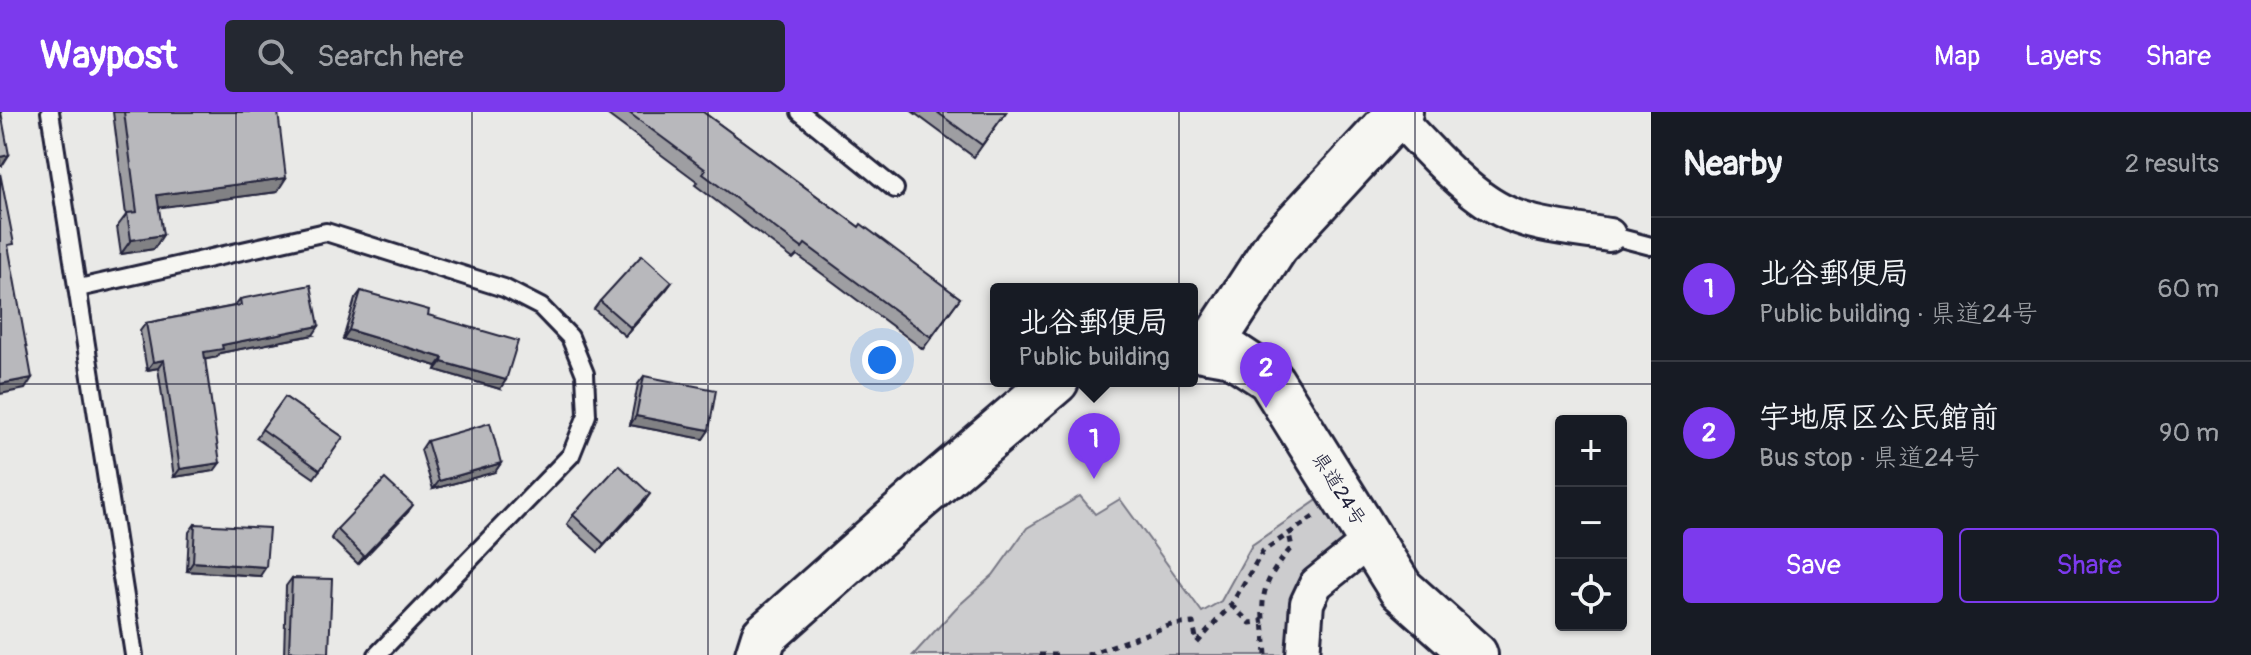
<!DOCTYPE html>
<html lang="en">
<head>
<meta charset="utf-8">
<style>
  :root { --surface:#171b24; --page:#242831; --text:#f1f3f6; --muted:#9ea1a6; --line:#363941; --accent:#7c3aed }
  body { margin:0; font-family:Pangolin,"Klee One",sans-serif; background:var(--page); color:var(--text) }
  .controls { position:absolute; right:24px; bottom:24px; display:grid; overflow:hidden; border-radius:8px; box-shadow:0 2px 6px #0004 }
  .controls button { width:72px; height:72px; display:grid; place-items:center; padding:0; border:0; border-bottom:2px solid var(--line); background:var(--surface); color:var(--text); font:40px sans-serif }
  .you { position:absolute; left:882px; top:248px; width:28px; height:28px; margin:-20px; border:6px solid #fff; border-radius:50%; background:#1a73e8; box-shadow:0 0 0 12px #1a73e833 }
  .badge { display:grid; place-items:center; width:52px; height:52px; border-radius:50%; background:var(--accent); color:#fff; font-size:26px; font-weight:700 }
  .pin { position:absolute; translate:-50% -66px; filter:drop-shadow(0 2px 4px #0008) }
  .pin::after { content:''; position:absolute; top:42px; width:28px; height:24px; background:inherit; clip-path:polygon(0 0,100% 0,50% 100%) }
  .popup { position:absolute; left:990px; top:171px; width:208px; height:104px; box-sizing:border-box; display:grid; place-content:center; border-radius:8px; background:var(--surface); filter:drop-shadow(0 2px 6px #0005); font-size:26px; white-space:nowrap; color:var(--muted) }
  .popup b { font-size:30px; color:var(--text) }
  .popup::after { content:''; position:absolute; left:50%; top:100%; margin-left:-16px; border:16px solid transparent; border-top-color:var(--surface) }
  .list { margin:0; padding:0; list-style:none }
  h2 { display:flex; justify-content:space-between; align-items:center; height:104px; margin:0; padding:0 32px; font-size:34px }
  h2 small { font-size:26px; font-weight:400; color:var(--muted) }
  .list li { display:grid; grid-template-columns:52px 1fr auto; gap:24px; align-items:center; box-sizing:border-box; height:144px; padding:0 32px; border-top:2px solid var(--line) }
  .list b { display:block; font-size:30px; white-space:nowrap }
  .list p { margin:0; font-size:26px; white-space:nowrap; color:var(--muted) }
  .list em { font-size:26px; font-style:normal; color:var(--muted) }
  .actions { display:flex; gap:16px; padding:24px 32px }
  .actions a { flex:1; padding:18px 0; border:2px solid var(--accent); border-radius:8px; text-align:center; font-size:28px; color:var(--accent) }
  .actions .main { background:var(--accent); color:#fff }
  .icon { flex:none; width:44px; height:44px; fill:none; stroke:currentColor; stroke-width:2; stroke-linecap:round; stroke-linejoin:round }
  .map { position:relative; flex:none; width:1651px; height:543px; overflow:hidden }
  header { display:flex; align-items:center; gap:48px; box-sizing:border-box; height:112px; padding:0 40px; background:var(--accent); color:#fff }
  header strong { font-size:38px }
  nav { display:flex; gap:44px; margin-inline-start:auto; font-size:28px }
  .search { width:560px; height:72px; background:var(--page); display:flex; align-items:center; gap:20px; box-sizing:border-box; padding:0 28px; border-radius:8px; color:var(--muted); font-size:30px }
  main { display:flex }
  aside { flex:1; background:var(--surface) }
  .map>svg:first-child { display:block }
</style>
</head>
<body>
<header>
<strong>Waypost</strong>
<div class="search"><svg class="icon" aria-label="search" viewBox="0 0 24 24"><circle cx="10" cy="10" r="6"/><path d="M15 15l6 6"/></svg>Search here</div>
<nav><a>Map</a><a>Layers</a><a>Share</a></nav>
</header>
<main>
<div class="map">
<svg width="1651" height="543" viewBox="0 0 1651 543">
  <rect width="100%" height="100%" fill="#e9e9e7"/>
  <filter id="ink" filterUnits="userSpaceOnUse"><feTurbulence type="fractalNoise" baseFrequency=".0125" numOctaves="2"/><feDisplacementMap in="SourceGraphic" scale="16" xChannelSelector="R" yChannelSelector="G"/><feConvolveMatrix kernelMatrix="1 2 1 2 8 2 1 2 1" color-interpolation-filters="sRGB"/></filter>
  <g filter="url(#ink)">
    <polygon fill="#ccccce" stroke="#777784" stroke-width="2" points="1335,376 1370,429 1321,466 1302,543 913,543 956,496 993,463 1027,416 1080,384 1095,402 1120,387 1202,500 1221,489 1252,433"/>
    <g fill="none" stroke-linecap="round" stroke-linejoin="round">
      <g stroke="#22223b" stroke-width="22">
        <g id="lane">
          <polyline points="50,0 134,543"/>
          <polyline points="800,0 895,77"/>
          <polyline points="1609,123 1651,134"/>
          <polyline points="79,176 326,120 504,176 541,195 570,225 585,262 587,303 571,343 377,543"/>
        </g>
      </g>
      <g stroke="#22223b" stroke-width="38">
        <g id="street">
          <path d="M1396 4C1425 34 1465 80 1501 98 1534 115 1573 117 1609 123"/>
          <polyline points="1303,543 1307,491 1316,472 1371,428"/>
        </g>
      </g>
      <g stroke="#22223b" stroke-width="50">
        <g id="secondary">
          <polyline points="1192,235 1232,242 1270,267 1401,477 1475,543"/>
          <polyline points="1208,238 1276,134 1400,0"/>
          <polyline points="758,543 764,524 917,388 1056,269"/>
        </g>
      </g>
      <g stroke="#22223b" stroke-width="5" stroke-dasharray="6 6" stroke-linecap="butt">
        <polyline points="1231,493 1250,511 1264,509"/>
        <polyline points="1039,543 1059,543"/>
        <polyline points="1087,543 1171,513 1193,511 1197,531 1231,493 1263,439 1315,404"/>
        <path d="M1266 543C1262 490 1255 478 1292 435L1289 422"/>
      </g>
      <use href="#lane" stroke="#f6f6f2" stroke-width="16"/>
      <use href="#street" stroke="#f6f6f2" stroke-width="32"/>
      <use href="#secondary" stroke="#f6f6f2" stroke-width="44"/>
    </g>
    <g fill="#9e9ea2" stroke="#22223b" stroke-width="2">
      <polygon points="113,0 278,0 277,80 159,95 154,137 121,142 117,115 126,103"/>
      <polygon points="604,0 703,0 859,115 960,186 923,237 797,143 793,147 695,73 698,70"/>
      <polygon points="913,0 1006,0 974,45"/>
      <polygon points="672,170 666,178 625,224 594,197 600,189"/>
      <polygon points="361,179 428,203 500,277 436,258 437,254 343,227 355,187"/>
      <polygon points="240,187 313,223 220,241 217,245 205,247 214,359 174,365 158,256 147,258 140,219 146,211 234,194"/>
      <polygon points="644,264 709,318 703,327 630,313 638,272"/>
      <polygon points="285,285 343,325 314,366 256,326"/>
      <polygon points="427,329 501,351 495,360 433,377 421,338"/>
      <polygon points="644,390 598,440 567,412 573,403"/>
      <polygon points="407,401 358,452 331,426 337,417"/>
      <polygon points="195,412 260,464 187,459 189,420"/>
      <polygon points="292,466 327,543 284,543 286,474"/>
    </g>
    <g fill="#818184" stroke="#22223b" stroke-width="2">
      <polygon points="9,43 2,54 0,54 0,45"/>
      <polygon points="286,66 277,80 148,97 157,83"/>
      <polygon points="163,123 154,137 121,142 131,128"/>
      <polygon points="672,170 666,178 625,224 631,216"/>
      <polygon points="319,214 313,223 220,241 217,245 198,249 204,240 222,233"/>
      <polygon points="349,218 443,246 437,254 343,227"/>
      <polygon points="164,248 158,256 147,258 153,250"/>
      <polygon points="442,250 506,268 500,277 436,258"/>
      <polygon points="32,266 25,277 0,282 0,272"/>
      <polygon points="636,304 709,318 703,327 630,313"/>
      <polygon points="220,351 214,359 174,365 180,357"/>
      <polygon points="501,351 495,360 433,377 439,369"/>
      <polygon points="650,382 644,390 598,440 604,432"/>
      <polygon points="413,393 407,401 358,452 364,444"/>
      <polygon points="193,450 266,455 260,464 187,459"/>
      <polygon points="289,539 329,541 327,543 287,543"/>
    </g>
    <g fill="#b8b8bc" stroke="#22223b" stroke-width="2">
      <polygon points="0,0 1,0 9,43 0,45"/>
      <polygon points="124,0 278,0 286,66 157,83 163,123 131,128 127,101 137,100"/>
      <polygon points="628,0 703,0 859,115 861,112 960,186 931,225 805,132 802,136 703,62 706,58"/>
      <polygon points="937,0 1006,0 982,33"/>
      <polygon points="0,61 14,132 8,133 32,266 0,272"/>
      <polygon points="642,143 672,170 631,216 600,189"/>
      <polygon points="311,173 319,214 222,233 223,237 204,240 220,351 180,357 164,248 153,250 146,211 241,193 240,187"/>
      <polygon points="361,179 429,198 428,203 518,229 506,268 442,250 443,246 349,218"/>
      <polygon points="644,264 716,278 709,318 636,304"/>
      <polygon points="285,285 343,325 320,358 262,317"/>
      <polygon points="490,311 501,351 439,369 427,329"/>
      <polygon points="619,353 650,382 604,432 573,403"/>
      <polygon points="385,367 413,393 364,444 337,417"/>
      <polygon points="195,412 269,416 266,455 193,450"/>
      <polygon points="292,466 332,467 329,541 289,539"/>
    </g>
  </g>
  <path fill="none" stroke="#22223b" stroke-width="2" stroke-opacity="0.55" d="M236 0V543M472 0V543M708 0V543M943 0V543M1179 0V543M1415 0V543M0 272H1651"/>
  <g text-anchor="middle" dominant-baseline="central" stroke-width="8" stroke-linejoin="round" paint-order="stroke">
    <g font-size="20" fill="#22223b" stroke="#f6f6f2">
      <text transform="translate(1339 377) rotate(58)">県道24号</text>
    </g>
  </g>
</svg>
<div class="controls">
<button>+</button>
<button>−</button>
<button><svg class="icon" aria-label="locate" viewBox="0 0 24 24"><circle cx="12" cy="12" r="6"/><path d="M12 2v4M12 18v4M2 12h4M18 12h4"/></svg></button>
</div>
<div class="you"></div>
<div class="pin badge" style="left:1094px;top:367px">1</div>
<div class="popup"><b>北谷郵便局</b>Public building</div>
<div class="pin badge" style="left:1266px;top:296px">2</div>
</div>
<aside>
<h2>Nearby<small>2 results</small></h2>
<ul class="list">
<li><span class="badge">1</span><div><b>北谷郵便局</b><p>Public building · 県道24号</p></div><em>60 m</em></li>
<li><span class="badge">2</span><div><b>宇地原区公民館前</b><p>Bus stop · 県道24号</p></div><em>90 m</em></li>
</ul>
<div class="actions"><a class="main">Save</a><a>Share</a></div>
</aside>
</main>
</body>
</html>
